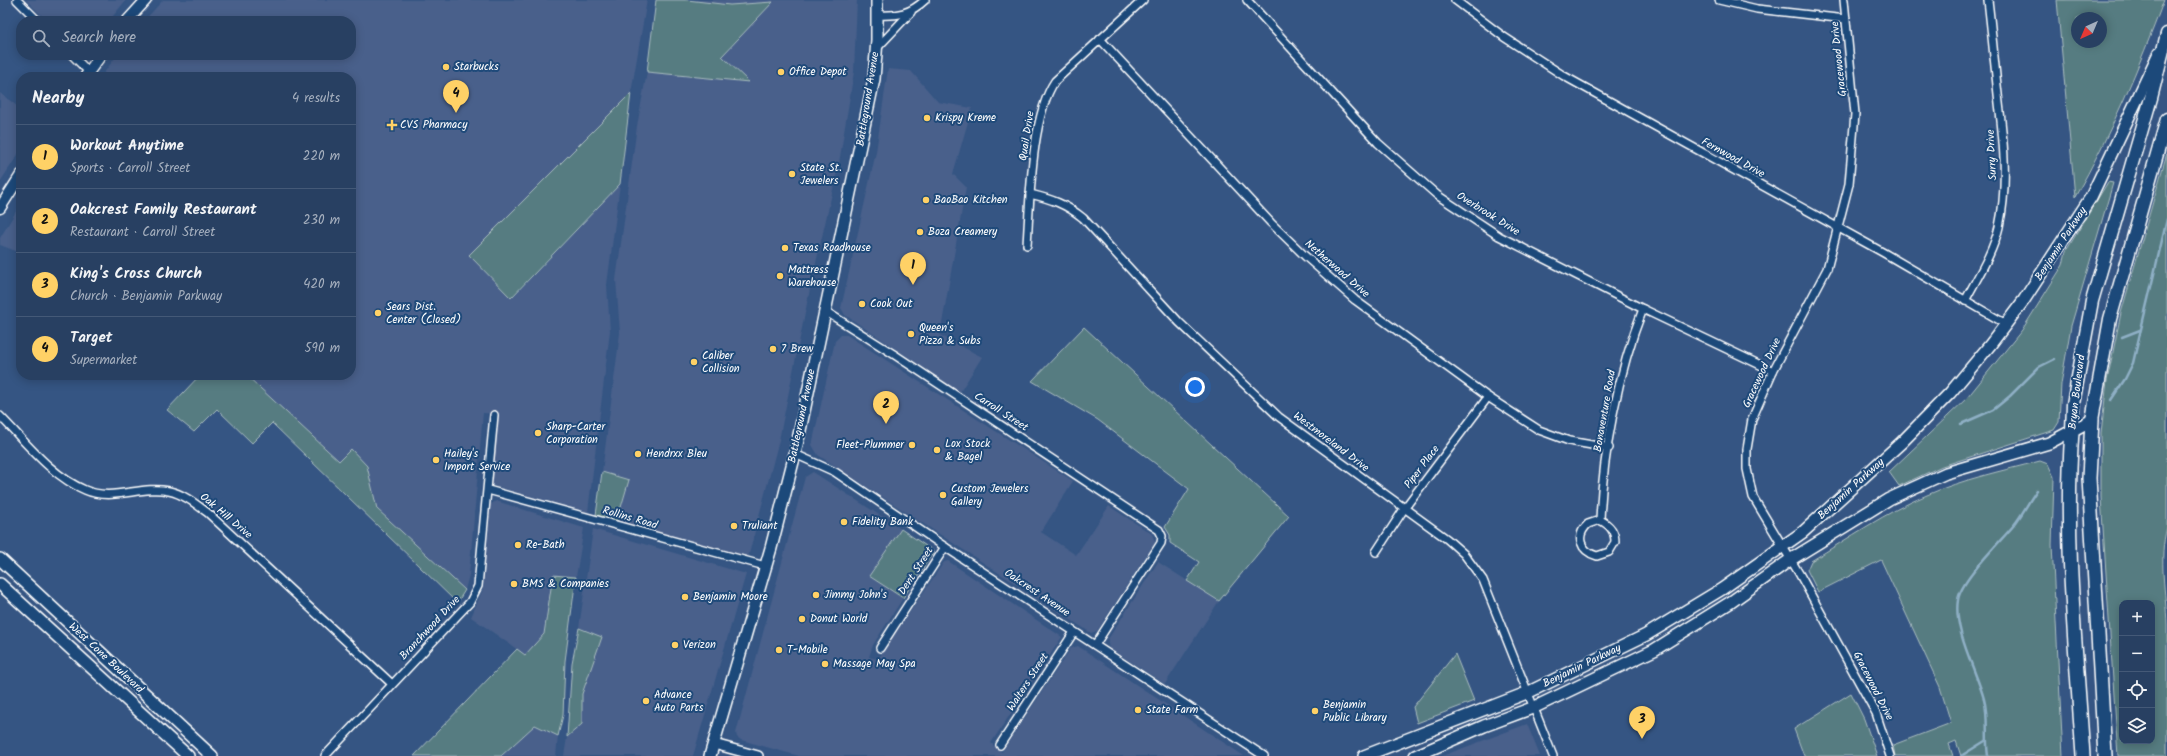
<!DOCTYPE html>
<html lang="en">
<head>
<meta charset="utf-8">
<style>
  :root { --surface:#284062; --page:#304768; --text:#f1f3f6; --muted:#a5afbe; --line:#445977; --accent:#ffd166 }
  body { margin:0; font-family:Kalam,sans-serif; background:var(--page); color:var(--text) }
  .controls { position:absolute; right:12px; bottom:12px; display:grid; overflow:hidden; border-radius:8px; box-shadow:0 2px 10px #0003 }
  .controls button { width:36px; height:36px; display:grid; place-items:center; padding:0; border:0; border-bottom:1px solid var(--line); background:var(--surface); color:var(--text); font:20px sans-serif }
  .compass { position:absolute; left:2071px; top:12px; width:36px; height:36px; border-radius:50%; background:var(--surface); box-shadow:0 2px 10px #0003; rotate:224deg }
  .you { position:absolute; left:1195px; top:387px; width:14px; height:14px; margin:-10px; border:3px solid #fff; border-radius:50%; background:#1a73e8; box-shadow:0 0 0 6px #1a73e833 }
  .badge { display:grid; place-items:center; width:26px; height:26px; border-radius:50%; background:var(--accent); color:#111; font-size:13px; font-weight:700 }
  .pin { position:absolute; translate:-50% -33px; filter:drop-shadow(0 1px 2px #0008) }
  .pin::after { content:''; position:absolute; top:21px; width:14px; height:12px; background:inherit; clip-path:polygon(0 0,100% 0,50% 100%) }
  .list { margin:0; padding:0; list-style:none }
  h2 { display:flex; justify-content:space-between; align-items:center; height:52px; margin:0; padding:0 16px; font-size:17px }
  h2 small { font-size:13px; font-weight:400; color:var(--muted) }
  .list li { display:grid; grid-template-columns:26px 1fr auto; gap:12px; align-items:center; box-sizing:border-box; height:64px; padding:0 16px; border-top:1px solid var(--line) }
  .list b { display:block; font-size:15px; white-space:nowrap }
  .list p { margin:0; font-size:13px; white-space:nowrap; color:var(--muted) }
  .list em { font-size:13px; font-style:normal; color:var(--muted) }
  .icon { flex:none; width:22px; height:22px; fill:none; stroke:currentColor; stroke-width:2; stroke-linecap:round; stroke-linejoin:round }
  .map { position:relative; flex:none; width:2167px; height:756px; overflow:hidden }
  .search { position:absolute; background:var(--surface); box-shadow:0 2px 10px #0003; left:16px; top:16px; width:340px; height:44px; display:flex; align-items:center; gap:10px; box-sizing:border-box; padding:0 14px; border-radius:16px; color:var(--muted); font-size:15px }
  .panel { position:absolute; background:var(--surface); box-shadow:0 2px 10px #0003; left:16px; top:72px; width:340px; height:308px; border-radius:16px }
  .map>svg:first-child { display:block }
</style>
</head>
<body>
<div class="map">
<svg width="2167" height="756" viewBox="0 0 2167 756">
  <rect width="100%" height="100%" fill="#355583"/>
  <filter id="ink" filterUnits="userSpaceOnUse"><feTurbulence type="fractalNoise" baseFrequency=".025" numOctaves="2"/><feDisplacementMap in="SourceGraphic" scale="8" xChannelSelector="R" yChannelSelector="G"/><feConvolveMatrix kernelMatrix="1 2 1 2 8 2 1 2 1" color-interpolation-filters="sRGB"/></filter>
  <g filter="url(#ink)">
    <g fill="#48608b">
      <polygon points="26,0 126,0 109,21 47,21"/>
      <polygon points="163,0 647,0 631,93 469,255 512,298 620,184 607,285 610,331 588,512 494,486 492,484 497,414 483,413 469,575 465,590 377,509 367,466 351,449 339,461 246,375 351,375 351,77 101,77 117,55 351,55 351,21 144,21"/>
      <polygon points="687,0 857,0 854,72 839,163 810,289 779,440 748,558 617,521 629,480 602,472 620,333 616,280 637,126 647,72 748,81 722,56 772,2 730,5"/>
      <polygon points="888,69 911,71 938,102 972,108 953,174 966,187 940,335 982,357 960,392 845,315 841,308 876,152"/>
      <polygon points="0,93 21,109 21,150 0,182"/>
      <polygon points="21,203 21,253 0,245 0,238"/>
      <polygon points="841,335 847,335 1073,481 1041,532 1076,555 1109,506 1152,534 1155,542 1097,631 1091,633 818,455 812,445 835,341"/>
      <polygon points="813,472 901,529 869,576 903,598 873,645 869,657 878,659 944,562 948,561 1062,637 991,743 1002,752 1071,648 1078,646 1244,756 799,756 741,740 737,737 736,733 805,477"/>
      <polygon points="496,501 584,528 576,577 553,575 544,634 525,655 471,617 483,589 491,504"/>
      <polygon points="593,529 746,574 693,756 564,756 567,737 582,724 582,694 601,637 579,628"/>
      <polygon points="1158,562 1219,601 1165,684 1109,648 1108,644 1108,639"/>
      <polygon points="1527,724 1540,756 1442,756"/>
      <polygon points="535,725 558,736 556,756 501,756"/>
    </g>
    <g fill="#577c81" stroke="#abbec0" fill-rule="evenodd">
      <polygon points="656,0 687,0 730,5 773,2 722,56 749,82 647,72"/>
      <path d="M2057 0H2164C2139 67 2111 134 2075 197ZM2077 18H2101V42H2077Z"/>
      <polygon points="631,93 620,184 511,298 469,255"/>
      <path d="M2167 153V527C2158 560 2166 592 2167 625 2167 668 2167 712 2167 756H2118L2101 497V433L2107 381 2121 313ZM2122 603H2152V741H2122Z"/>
      <polygon points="2108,182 2113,183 2071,326 2061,384 2059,422 2054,430 1942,466 1899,486 1889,472 1967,398 2022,330 2063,265 2066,251"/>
      <polygon points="1084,327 1289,516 1219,601 1187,581 1199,562 1170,543 1170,535 1165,527 1189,489 1098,420 1032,381"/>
      <polygon points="200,375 246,375 339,461 351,449 367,466 377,509 465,590 457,603 272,423 252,443 217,409 194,432 167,410"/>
      <path d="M2040 461 2048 464 2054 477 2052 545 2063 756H1961L1956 741 1949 744 1953 756H1895L1893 745 1951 723 1940 687 1881 560 1818 592 1807 570 1811 561C1849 538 1886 512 1927 495 1963 479 2002 471 2040 461Z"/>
      <polygon points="602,472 629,480 617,521 596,515"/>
      <polygon points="901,529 932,550 933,553 903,598 869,576"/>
      <polygon points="553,575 576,577 565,661 563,715 558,736 535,725 501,756 414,756 517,649 525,655 544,634"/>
      <polygon points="579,628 602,637 582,694 582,724 567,737 572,663"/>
      <polygon points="1455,654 1474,701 1417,723 1413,707"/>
      <polygon points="1851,693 1864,719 1877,756 1804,756 1794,729"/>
    </g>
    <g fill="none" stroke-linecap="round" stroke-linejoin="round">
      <g stroke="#8fb0c6" stroke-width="2.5">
        <polyline points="2122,337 2140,330"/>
        <polyline points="2111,400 2125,379 2133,363 2167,219"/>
        <polyline points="1961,424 1993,410 2010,396 2039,367 2055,359"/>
        <polyline points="1961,756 1985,741"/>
        <path d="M1988 756C1985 737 1989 717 1984 699 1976 670 1953 629 1958 600 1960 581 2001 541 2014 525 2022 515 2029 501 2037 490"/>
      </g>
      <g stroke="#fff" stroke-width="10">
        <g id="minor">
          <polyline points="17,0 38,21"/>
          <polyline points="1247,0 1378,143 1437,195 1499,236 1643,309 1773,371"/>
          <polyline points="1455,0 1504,37 1564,76 1884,253 2006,324"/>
          <polyline points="1719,0 1757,9 1846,19"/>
          <polyline points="1844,0 1855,114 1849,184 1827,269 1773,371 1752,419 1747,449 1747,469 1753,497 1800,575 1876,713 1890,756"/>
          <path d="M877 15C898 16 910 14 925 0"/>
          <polyline points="1100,39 1271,223 1305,256 1355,300 1488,397 1539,430 1569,441 1609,448"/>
          <polyline points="877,48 911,12"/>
          <polyline points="72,55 89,72"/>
          <path d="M1030 194C1051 199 1066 204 1083 218L1179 322 1279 417 1447 539 1464 554 1483 580 1553 756"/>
          <path d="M1027 245C1030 201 1031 116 1055 81L1143 0"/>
          <path d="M1965 301C1977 278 1993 253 1999 227 2008 185 2004 145 1999 103 1995 69 1992 34 1988 0"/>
          <polyline points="825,311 895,355 1159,530 1162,536 1161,543 1095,645"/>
          <path d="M0 416C25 441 51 476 85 490 112 502 141 485 169 491 184 494 197 505 209 514L392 684"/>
          <polyline points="795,454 835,472 945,547 1264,756"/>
          <polyline points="488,490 765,566"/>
          <path d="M1600 520C1610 525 1615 531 1615 542L1609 552 1597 556C1580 551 1575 536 1588 524L1600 520C1603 452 1618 372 1643 309"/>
          <polyline points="1376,552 1404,509 1488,397"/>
          <polyline points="880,648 945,547"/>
          <polyline points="1000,745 1074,632"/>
          <polyline points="325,756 470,602 478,586 494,415"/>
        </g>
      </g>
      <g stroke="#fff" stroke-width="12">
        <polyline id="tertiary" points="714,744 758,756"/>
      </g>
      <g stroke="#fff" stroke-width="13">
        <g id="secondary">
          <polyline points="127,21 146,0"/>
          <polyline points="85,77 101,55"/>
          <polyline points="0,208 21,175"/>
        </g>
      </g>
      <g stroke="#fff" stroke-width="14">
        <g id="primary">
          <polyline points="0,559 212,756"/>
          <polyline points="0,584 188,756"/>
          <polyline points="710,756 771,548 795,454 874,79 877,40 877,0"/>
          <polyline points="1364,756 1529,692 1646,635 1722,589 1803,532 1902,442 1950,393 1990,345 2024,300 2091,197 2159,53"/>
          <polyline points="1415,756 1484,726 1535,707 1654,650 1731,602 1790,560 1889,499 1946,473 2049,443 2092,420"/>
        </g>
      </g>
      <g stroke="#fff" stroke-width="15">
        <g id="trunk">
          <polyline points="2092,420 2110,319 2167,119"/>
          <polyline points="2072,431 2073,404 2092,301 2151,98 2167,34"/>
        </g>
      </g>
      <g stroke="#fff" stroke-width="16">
        <g id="motorway">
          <polyline points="2092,420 2089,478 2105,756"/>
          <path d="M2072 431C2064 539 2076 648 2083 756"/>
        </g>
      </g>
      <use href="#minor" stroke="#1f4a7a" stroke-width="7"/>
      <use href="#tertiary" stroke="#1f4a7a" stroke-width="9"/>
      <use href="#secondary" stroke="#1f4a7a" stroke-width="10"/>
      <use href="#primary" stroke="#1f4a7a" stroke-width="11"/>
      <use href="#trunk" stroke="#1f4a7a" stroke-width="12"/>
      <use href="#motorway" stroke="#1f4a7a" stroke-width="13"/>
    </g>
  </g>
  <g fill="#ffd166" stroke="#1f4a7a" stroke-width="1.5">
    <circle cx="446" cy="67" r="4"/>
    <circle cx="781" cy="72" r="4"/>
    <circle cx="927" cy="118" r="4"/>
    <path d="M390 119h4v4h4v4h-4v4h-4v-4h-4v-4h4z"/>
    <circle cx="792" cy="174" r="4"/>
    <circle cx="926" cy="200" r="4"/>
    <circle cx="920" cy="232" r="4"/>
    <circle cx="785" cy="248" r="4"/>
    <circle cx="780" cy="276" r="4"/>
    <circle cx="862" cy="304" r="4"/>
    <circle cx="378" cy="313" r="4"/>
    <circle cx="911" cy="334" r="4"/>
    <circle cx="773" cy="349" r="4"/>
    <circle cx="694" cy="362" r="4"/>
    <circle cx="538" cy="433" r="4"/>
    <circle cx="912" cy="445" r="4"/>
    <circle cx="937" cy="450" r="4"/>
    <circle cx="638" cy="454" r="4"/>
    <circle cx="436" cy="460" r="4"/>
    <circle cx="943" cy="495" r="4"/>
    <circle cx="844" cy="522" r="4"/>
    <circle cx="734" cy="526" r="4"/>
    <circle cx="518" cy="545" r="4"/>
    <circle cx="514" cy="584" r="4"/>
    <circle cx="816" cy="595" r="4"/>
    <circle cx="685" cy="597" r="4"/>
    <circle cx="802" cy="619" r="4"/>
    <circle cx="675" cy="645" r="4"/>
    <circle cx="779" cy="650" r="4"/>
    <circle cx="825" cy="664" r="4"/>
    <circle cx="646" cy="701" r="4"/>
    <circle cx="1138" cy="710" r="4"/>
    <circle cx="1315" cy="711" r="4"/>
  </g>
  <g text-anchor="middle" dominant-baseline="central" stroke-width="4" stroke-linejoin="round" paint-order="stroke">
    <g font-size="11" fill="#fff" stroke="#1f4a7a">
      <text transform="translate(1839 59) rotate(-96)">Gracewood Drive</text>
      <text transform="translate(868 99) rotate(-81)">Battleground Avenue</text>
      <text transform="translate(1027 136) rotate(-81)">Quail Drive</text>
      <text transform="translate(1992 155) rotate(-93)">Surry Drive</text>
      <text transform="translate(1733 158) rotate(29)">Fernwood Drive</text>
      <text transform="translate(1488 214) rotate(32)">Overbrook Drive</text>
      <text transform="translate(2061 244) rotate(-57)">Benjamin Parkway</text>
      <text transform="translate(1337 269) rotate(41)">Netherwood Drive</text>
      <text transform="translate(1762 373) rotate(-65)">Gracewood Drive</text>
      <text transform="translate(2077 392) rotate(-83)">Bryan Boulevard</text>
      <text transform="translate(1605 411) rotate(-80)">Bonaventure Road</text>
      <text transform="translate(1001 412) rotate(33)">Carroll Street</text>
      <text transform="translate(802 416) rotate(-78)">Battleground Avenue</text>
      <text transform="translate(1331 442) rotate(37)">Westmoreland Drive</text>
      <text transform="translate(1422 467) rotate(-53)">Piper Place</text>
      <text transform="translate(1851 489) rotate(-42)">Benjamin Parkway</text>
      <text transform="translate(226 516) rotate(40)">Oak Hill Drive</text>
      <text transform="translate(630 518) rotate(16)">Rollins Road</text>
      <text transform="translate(916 571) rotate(-57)">Dent Street</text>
      <text transform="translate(1037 593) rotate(34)">Oakcrest Avenue</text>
      <text transform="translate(430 628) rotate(-47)">Branchwood Drive</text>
      <text transform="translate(106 658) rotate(43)">West Cone Boulevard</text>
      <text transform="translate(1582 666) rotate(-26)">Benjamin Parkway</text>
      <text transform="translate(1028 682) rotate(-57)">Walters Street</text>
      <text transform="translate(1873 686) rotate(63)">Gracewood Drive</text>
    </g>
    <g font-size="11" fill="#fff" stroke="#1f4a7a" text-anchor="start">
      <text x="454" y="67">Starbucks</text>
      <text x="789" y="72">Office Depot</text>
      <text x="935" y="118">Krispy Kreme</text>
      <text x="400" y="125">CVS Pharmacy</text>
      <text x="800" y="168">State St.<tspan x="800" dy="13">Jewelers</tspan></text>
      <text x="934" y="200">BaoBao Kitchen</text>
      <text x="928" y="232">Boza Creamery</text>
      <text x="793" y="248">Texas Roadhouse</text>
      <text x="788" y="270">Mattress<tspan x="788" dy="13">Warehouse</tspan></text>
      <text x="870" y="304">Cook Out</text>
      <text x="386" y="307">Sears Dist.<tspan x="386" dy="13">Center (Closed)</tspan></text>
      <text x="919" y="328">Queen's<tspan x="919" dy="13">Pizza &amp; Subs</tspan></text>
      <text x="781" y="349">7 Brew</text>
      <text x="702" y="356">Caliber<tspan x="702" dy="13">Collision</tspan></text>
      <text x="546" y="427">Sharp-Carter<tspan x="546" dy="13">Corporation</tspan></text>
      <text x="945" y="444">Lox Stock<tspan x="945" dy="13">&amp; Bagel</tspan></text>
      <text x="904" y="445" text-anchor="end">Fleet-Plummer</text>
      <text x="444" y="454">Hailey's<tspan x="444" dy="13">Import Service</tspan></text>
      <text x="646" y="454">Hendrxx Bleu</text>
      <text x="951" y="489">Custom Jewelers<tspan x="951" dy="13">Gallery</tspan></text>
      <text x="852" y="522">Fidelity Bank</text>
      <text x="742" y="526">Truliant</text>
      <text x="526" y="545">Re-Bath</text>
      <text x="522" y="584">BMS &amp; Companies</text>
      <text x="824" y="595">Jimmy John's</text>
      <text x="693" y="597">Benjamin Moore</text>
      <text x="810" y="619">Donut World</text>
      <text x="683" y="645">Verizon</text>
      <text x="787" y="650">T-Mobile</text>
      <text x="833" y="664">Massage May Spa</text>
      <text x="654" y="695">Advance<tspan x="654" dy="13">Auto Parts</tspan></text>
      <text x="1323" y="705">Benjamin<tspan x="1323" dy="13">Public Library</tspan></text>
      <text x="1146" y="710">State Farm</text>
    </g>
  </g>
</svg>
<div class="controls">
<button>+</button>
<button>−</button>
<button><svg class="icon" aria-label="locate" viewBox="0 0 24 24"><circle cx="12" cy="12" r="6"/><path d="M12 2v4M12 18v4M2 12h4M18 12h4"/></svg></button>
<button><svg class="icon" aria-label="layers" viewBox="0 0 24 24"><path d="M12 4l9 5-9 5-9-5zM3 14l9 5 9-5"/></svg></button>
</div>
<svg class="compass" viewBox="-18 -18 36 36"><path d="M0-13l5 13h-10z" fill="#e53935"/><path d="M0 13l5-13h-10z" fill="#a5afbe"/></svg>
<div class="you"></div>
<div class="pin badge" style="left:913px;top:285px">1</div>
<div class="pin badge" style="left:886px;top:424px">2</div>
<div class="pin badge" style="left:1642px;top:739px">3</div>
<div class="pin badge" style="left:456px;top:113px">4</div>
<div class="search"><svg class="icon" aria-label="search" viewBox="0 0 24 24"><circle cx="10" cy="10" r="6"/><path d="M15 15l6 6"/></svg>Search here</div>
<section class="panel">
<h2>Nearby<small>4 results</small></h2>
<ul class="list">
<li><span class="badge">1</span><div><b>Workout Anytime</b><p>Sports · Carroll Street</p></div><em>220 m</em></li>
<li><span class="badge">2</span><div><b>Oakcrest Family Restaurant</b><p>Restaurant · Carroll Street</p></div><em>230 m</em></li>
<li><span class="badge">3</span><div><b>King's Cross Church</b><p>Church · Benjamin Parkway</p></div><em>420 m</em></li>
<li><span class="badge">4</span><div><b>Target</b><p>Supermarket</p></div><em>590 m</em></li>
</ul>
</section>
</div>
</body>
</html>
